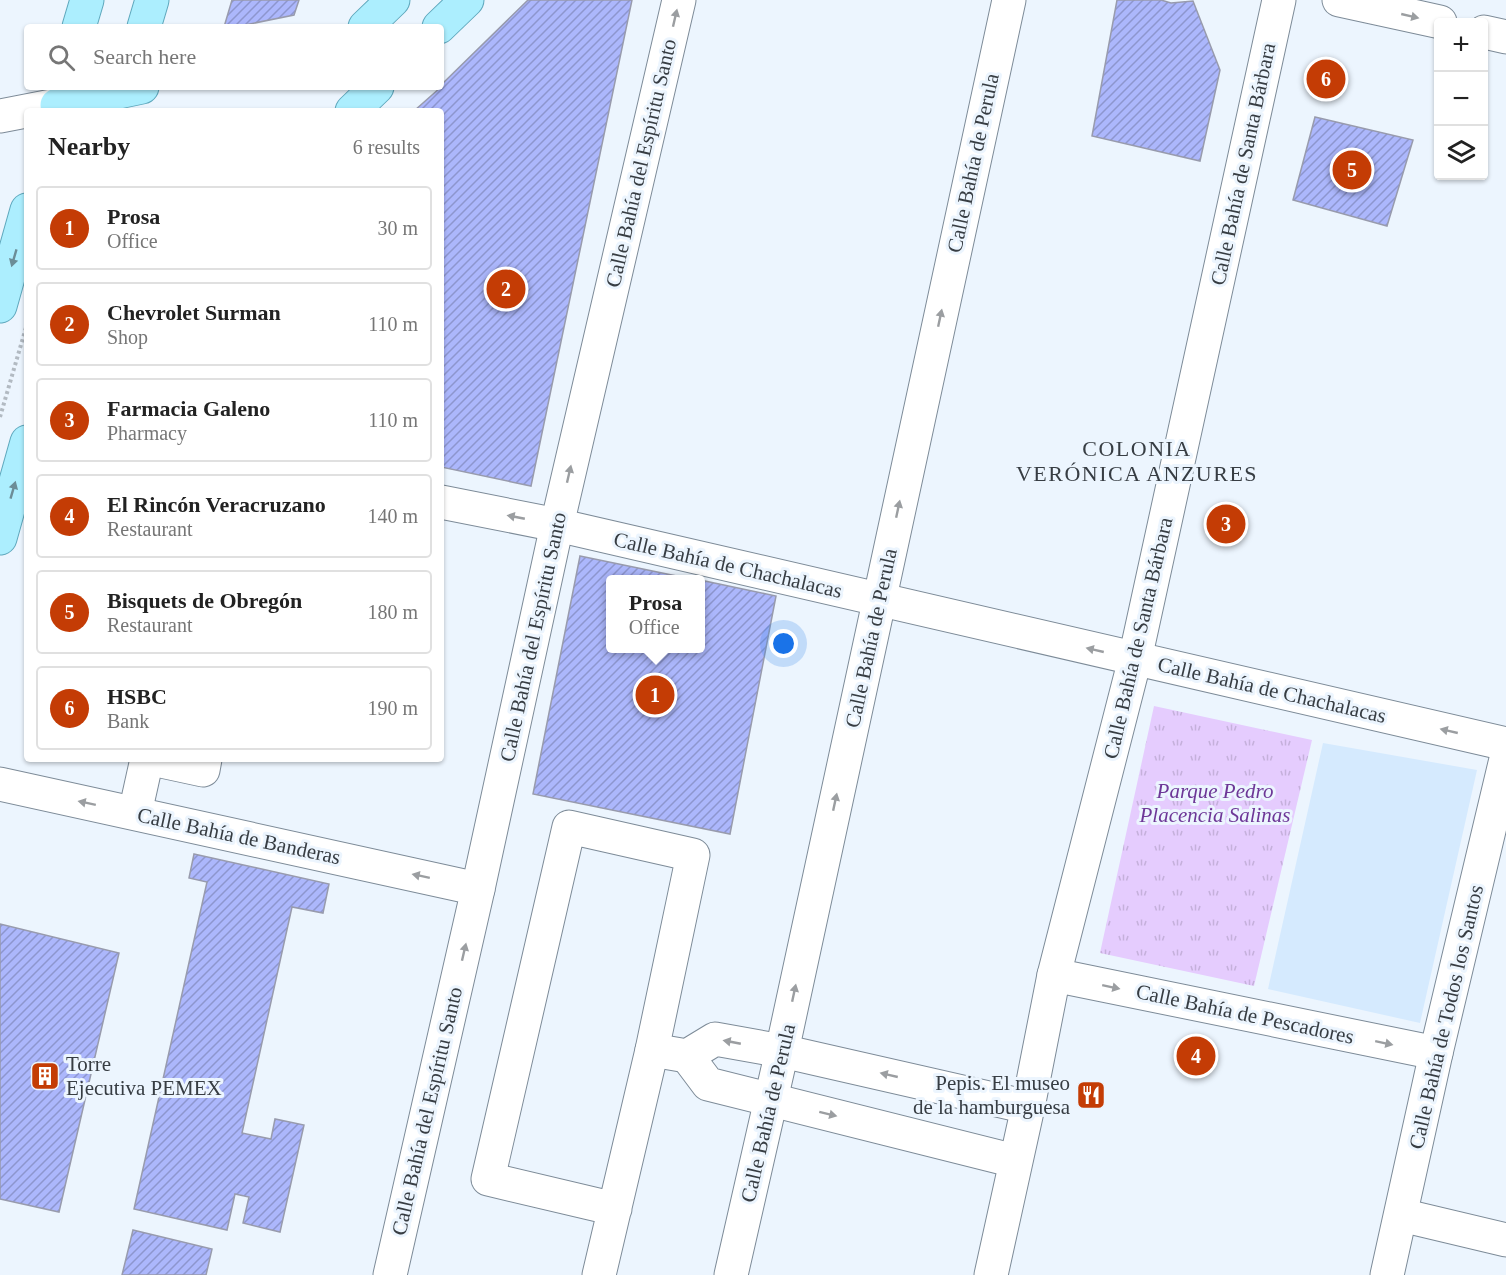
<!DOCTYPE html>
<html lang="en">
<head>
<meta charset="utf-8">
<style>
  :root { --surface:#fff; --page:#f2f2f2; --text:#222; --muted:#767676; --line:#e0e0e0; --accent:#c43c05 }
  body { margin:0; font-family:"Times New Roman",serif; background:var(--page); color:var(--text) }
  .controls { position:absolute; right:18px; top:18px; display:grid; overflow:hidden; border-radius:6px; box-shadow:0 2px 4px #0004 }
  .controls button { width:54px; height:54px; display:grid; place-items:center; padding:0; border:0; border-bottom:2px solid var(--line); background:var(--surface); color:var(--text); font:30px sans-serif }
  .you { position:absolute; left:784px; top:644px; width:21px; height:21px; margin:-15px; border:4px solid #fff; border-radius:50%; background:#1a73e8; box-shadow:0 0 0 9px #1a73e833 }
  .badge { display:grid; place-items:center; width:39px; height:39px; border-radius:50%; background:var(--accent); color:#fff; font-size:20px; font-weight:700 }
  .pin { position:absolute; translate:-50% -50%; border:3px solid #fff; box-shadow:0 2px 6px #0006 }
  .popup { position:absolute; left:606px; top:575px; width:99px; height:78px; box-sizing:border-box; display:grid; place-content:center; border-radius:6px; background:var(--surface); filter:drop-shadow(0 2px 4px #0005); font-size:20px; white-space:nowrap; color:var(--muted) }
  .popup b { font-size:22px; color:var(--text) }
  .popup::after { content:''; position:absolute; left:50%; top:100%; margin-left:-12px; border:12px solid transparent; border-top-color:var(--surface) }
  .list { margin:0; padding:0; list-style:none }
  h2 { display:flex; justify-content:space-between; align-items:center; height:78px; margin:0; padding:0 24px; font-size:26px }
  h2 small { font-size:20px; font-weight:400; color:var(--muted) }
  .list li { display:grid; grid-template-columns:39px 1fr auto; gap:18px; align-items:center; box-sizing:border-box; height:84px; margin:0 12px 12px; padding:0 12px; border:2px solid var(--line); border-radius:6px }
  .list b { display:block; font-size:22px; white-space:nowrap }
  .list p { margin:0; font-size:20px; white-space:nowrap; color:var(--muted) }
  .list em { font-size:20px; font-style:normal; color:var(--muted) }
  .icon { flex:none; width:33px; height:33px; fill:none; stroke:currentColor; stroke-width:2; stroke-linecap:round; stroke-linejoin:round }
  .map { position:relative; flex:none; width:1506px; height:1275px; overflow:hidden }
  .search { position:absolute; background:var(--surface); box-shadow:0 2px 4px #0004; left:24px; top:24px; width:420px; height:66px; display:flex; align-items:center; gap:15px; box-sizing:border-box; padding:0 21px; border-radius:6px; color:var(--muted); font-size:22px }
  .panel { position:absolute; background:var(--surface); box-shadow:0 2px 4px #0004; left:24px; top:108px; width:420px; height:654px; border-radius:6px }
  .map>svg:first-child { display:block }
</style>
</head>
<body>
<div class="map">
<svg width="1506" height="1275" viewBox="0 0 1506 1275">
  <defs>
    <pattern id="grass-tufts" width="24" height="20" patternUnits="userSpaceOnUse" patternTransform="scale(1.5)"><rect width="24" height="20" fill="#e5ccfe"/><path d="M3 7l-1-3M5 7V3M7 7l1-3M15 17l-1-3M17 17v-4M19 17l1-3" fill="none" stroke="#c5b0db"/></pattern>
    <pattern id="building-hatch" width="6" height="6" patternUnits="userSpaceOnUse" patternTransform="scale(1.5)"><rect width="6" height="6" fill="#acb7fc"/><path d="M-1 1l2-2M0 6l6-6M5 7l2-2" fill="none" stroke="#8d96ce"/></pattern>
  </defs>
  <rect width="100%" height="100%" fill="#ecf5fe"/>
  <polygon fill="#d5eafe" points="1323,743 1477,770 1420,1023 1268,989"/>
  <polygon fill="url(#grass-tufts)" points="1154,706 1312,740 1254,986 1100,953"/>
  <g fill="url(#building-hatch)" stroke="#989bad" stroke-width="1.5">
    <polygon points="232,0 299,0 294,15 235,27 224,27"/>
    <polygon points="528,0 632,0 531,486 441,467 441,111 414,111 441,87 441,85"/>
    <polygon points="1117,0 1161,0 1171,3 1193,1 1220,70 1200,161 1092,136"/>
    <polygon points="1315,117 1413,140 1387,226 1293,200"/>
    <polygon points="580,556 696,580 610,580 610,648 700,648 700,580 776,596 730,834 533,794"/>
    <polygon points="194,854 329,884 323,913 292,907 242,1133 271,1139 275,1119 304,1125 280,1232 243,1223 249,1197 235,1194 227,1230 134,1209 207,882 189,878"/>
    <polygon points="0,924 119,953 59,1212 0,1199"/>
    <polygon points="133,1230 212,1249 206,1275 122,1275"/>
  </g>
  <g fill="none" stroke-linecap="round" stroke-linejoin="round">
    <g stroke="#7d8b98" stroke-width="35">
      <g id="minor">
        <polyline points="1339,0 1440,22"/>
        <polyline points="1484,32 1506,37"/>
        <polyline points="0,116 57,105"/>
        <polyline points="441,502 557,525 1506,744"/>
        <polyline points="152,759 203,770 205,759"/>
        <polyline points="0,784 478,889"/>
        <polyline points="135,813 147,759"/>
        <polyline points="1054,975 1436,1053"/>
        <polyline points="652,1050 687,1056 715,1039 782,1051 1028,1107"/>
        <polyline points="687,1056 708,1084 1015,1161"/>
        <polyline points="1401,1215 1506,1240"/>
        <polyline points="390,1275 478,889 557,525 679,0"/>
        <polyline points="599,1275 652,1050 693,855 569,827 488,1179 615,1209"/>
        <polyline points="731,1275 782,1051 1009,0"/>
        <polyline points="991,1275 1028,1107 1054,975 1135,659 1279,0"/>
        <polyline points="1387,1275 1436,1053 1506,759"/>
      </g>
    </g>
    <g stroke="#5fa8bd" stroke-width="35">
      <g id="major">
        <polyline points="79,27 87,0"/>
        <polyline points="144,27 152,0"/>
        <polyline points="365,27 393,0"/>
        <polyline points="439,27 467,0"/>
        <polyline points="57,105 142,87"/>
        <polyline points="352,111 377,87"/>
        <polyline points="0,306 27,210"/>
        <polyline points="0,538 27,442"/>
      </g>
    </g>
    <polyline stroke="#b2bac2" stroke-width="4" stroke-dasharray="3 3" stroke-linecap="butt" points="0,417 27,324"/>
    <use href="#minor" stroke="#fff" stroke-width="33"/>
    <use href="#major" stroke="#aceefe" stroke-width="33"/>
  </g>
  <defs><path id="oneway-solid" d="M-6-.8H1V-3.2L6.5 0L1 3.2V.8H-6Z" transform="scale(1.5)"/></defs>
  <g fill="#9b9ea1">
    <use href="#oneway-solid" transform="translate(1410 16) rotate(13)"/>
    <use href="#oneway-solid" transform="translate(675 18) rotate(-77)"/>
    <use href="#oneway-solid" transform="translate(940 318) rotate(-78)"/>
    <use href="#oneway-solid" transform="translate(569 474) rotate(-77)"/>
    <use href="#oneway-solid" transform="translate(898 509) rotate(-78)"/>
    <use href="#oneway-solid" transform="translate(516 517) rotate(-169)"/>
    <use href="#oneway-solid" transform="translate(1095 650) rotate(-167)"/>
    <use href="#oneway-solid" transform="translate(1449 731) rotate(-167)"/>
    <use href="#oneway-solid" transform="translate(835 802) rotate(-78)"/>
    <use href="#oneway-solid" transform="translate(87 803) rotate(-168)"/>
    <use href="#oneway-solid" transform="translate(421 876) rotate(-168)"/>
    <use href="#oneway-solid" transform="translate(464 952) rotate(-77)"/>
    <use href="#oneway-solid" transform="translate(1111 987) rotate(12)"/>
    <use href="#oneway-solid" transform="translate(794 993) rotate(-78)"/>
    <use href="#oneway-solid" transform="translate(732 1042) rotate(-169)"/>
    <use href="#oneway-solid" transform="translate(1384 1043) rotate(12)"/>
    <use href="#oneway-solid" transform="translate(889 1075) rotate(-167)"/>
    <use href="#oneway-solid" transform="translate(828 1114) rotate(14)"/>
  </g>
  <g fill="#6c8d97">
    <use href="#oneway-solid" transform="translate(14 258) rotate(106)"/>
    <use href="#oneway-solid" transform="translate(13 490) rotate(-74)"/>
  </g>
  <defs>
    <g id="building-square" transform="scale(1.5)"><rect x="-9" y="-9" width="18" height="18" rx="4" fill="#c43c05" stroke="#ecf5fe"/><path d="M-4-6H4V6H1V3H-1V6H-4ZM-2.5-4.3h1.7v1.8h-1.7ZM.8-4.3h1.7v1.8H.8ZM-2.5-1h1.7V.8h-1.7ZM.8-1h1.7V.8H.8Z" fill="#fff"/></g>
    <g id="restaurant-square" transform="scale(1.5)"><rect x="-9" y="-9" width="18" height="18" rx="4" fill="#c43c05" stroke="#ecf5fe"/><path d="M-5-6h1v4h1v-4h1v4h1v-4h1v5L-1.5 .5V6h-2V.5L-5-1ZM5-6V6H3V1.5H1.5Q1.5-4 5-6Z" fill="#fff"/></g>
  </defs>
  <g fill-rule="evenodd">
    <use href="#building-square" x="45" y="1076"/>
    <use href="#restaurant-square" x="1091" y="1095"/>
  </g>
  <g text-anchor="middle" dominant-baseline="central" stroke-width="6" stroke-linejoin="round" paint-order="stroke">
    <g font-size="21" fill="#373d43" stroke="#ecf5fe">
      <text transform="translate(641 163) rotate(-77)">Calle Bahía del Espíritu Santo</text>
      <text transform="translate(973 163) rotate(-78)">Calle Bahía de Perula</text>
      <text transform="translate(1243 164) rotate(-78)">Calle Bahía de Santa Bárbara</text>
      <text transform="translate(728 565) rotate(13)">Calle Bahía de Chachalacas</text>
      <text transform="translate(533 637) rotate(-78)">Calle Bahía del Espíritu Santo</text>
      <text transform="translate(871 638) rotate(-78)">Calle Bahía de Perula</text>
      <text transform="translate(1138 638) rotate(-77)">Calle Bahía de Santa Bárbara</text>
      <text transform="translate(1272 690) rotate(13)">Calle Bahía de Chachalacas</text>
      <text transform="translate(239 836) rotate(12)">Calle Bahía de Banderas</text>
      <text transform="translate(1245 1014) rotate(12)">Calle Bahía de Pescadores</text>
      <text transform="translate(1446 1017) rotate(-77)">Calle Bahía de Todos los Santos</text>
      <text transform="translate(427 1111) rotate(-77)">Calle Bahía del Espíritu Santo</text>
      <text transform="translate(768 1113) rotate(-77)">Calle Bahía de Perula</text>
    </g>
    <g font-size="21" font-style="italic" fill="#6d3797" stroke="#ecf5fe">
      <text x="1215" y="791">Parque Pedro<tspan x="1215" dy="24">Placencia Salinas</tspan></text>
    </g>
    <g font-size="21" fill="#373d43" stroke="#ecf5fe" text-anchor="start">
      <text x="66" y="1064">Torre<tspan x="66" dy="24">Ejecutiva PEMEX</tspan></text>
      <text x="1070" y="1083" text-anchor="end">Pepis. El museo<tspan x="1070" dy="24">de la hamburguesa</tspan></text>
    </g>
    <g font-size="22" letter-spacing="1.5" fill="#373d43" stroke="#ecf5fe">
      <text x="1137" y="448">COLONIA<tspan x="1137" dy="25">VERÓNICA ANZURES</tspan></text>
    </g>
  </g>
</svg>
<div class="controls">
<button>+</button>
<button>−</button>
<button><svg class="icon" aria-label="layers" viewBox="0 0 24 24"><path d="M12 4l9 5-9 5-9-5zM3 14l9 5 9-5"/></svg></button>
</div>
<div class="you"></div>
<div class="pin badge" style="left:655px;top:695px">1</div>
<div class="popup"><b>Prosa</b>Office</div>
<div class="pin badge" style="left:506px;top:289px">2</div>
<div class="pin badge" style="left:1226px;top:524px">3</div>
<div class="pin badge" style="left:1196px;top:1056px">4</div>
<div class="pin badge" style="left:1352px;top:170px">5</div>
<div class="pin badge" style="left:1326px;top:79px">6</div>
<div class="search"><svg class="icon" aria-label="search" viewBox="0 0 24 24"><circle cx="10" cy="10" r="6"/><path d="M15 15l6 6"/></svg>Search here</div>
<section class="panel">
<h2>Nearby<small>6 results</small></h2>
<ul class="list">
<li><span class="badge">1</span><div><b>Prosa</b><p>Office</p></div><em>30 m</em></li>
<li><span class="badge">2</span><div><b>Chevrolet Surman</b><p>Shop</p></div><em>110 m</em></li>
<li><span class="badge">3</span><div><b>Farmacia Galeno</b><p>Pharmacy</p></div><em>110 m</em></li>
<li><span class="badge">4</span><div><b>El Rincón Veracruzano</b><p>Restaurant</p></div><em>140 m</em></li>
<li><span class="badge">5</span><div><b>Bisquets de Obregón</b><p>Restaurant</p></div><em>180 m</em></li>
<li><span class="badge">6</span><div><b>HSBC</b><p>Bank</p></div><em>190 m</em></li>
</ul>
</section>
</div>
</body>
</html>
